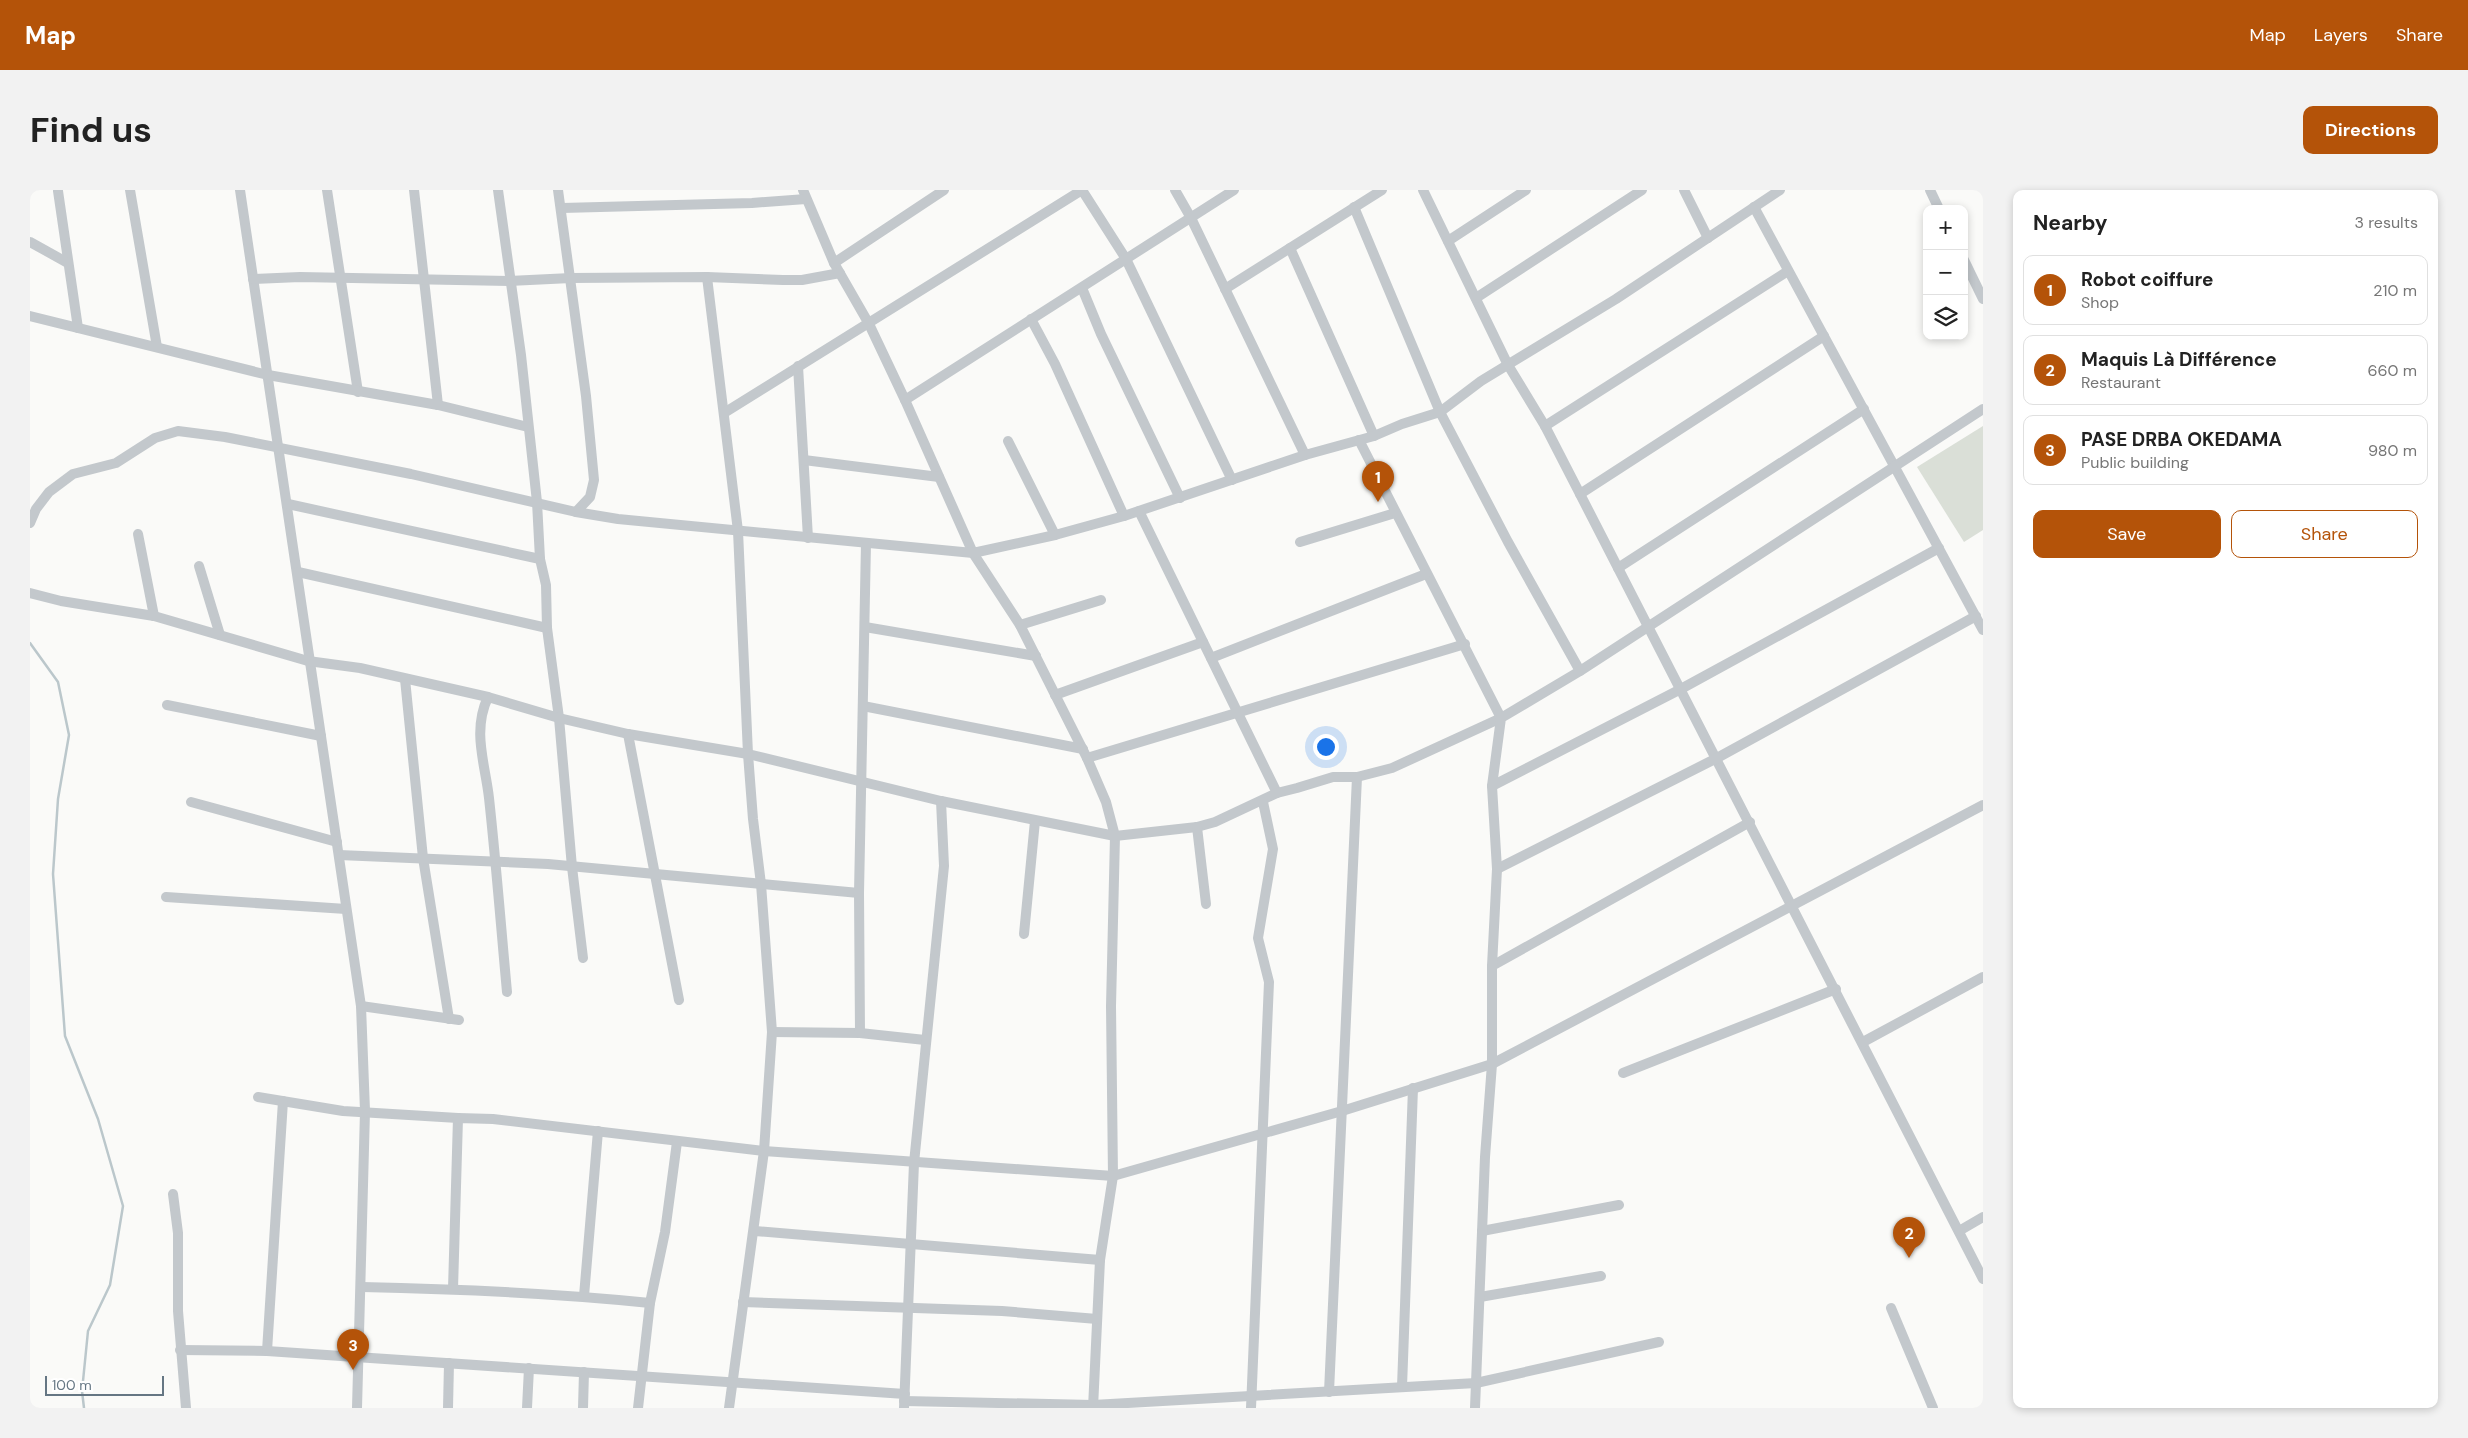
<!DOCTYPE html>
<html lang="en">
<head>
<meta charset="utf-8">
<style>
  :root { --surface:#fff; --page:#f2f2f2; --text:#222; --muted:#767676; --line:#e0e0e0; --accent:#b45309 }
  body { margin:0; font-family:"DM Sans",sans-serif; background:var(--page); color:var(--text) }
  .controls { position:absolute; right:15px; top:15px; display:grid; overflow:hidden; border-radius:10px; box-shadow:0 2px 8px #0003 }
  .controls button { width:45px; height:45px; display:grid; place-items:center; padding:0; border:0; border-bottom:1px solid var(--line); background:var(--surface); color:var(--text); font:25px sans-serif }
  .scale { position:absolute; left:15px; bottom:12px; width:119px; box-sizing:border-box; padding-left:5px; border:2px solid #657683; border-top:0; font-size:14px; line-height:18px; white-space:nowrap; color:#657683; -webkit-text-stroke:4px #fff; paint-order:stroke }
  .you { position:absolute; left:1295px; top:556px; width:18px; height:18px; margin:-12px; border:4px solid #fff; border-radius:50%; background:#1a73e8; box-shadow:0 0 0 8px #1a73e833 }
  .badge { display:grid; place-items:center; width:32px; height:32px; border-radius:50%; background:var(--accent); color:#fff; font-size:16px; font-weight:700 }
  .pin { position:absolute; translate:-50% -41px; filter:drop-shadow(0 1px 2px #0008) }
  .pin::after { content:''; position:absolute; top:26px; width:18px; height:15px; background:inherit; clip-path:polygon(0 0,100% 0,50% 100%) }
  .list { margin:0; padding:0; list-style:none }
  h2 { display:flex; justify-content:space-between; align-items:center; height:65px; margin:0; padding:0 20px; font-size:21px }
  h2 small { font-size:16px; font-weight:400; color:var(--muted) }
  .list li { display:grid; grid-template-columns:32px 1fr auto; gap:15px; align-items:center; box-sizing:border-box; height:70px; margin:0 10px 10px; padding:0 10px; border:1px solid var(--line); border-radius:10px }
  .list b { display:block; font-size:19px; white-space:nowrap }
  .list p { margin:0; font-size:16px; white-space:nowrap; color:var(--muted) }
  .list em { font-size:16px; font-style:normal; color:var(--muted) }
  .actions { display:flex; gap:10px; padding:15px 20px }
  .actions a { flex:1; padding:11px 0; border:1px solid var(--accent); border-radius:10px; text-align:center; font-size:18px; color:var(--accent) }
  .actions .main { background:var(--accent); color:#fff }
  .icon { flex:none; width:28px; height:28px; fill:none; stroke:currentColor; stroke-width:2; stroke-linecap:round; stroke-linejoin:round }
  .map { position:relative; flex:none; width:1953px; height:1218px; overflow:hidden; border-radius:10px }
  header { display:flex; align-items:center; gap:30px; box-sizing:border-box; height:70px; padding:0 25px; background:var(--accent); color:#fff }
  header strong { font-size:24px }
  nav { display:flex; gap:28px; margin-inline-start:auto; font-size:18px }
  .intro { display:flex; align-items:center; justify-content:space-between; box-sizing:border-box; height:120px; padding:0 30px }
  h1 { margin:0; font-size:35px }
  .button { padding:12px 22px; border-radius:10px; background:var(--accent); color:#fff; font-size:18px; font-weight:700 }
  main { display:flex; gap:30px; padding:0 30px }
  aside { flex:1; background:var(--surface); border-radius:10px; box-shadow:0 2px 8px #0003 }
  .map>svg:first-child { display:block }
</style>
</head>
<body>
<header>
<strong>Map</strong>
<nav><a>Map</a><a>Layers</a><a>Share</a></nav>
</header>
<div class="intro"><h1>Find us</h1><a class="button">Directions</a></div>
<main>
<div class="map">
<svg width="1953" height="1218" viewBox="0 0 1953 1218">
  <rect width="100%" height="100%" fill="#fafaf8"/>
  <polygon fill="#dadfd7" points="1953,236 1953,340 1934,352 1887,277"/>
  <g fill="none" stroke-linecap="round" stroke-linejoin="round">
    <polyline stroke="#bbc7cb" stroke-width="2.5" points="0,453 28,492 39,545 28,609 23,684 35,846 68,929 93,1016 80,1095 58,1141 52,1201 54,1218"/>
    <g stroke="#c3c8cc" stroke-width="10">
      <polyline points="100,0 127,157"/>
      <polyline points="210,0 331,816 335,921 327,1218"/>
      <polyline points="297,0 328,202"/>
      <polyline points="384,0 408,215"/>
      <polyline points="468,0 491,165 507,312 510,369 516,395 517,438 529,528 542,677 553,768"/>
      <polyline points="528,0 556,206 564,290 560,307 546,322"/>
      <polyline points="773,0 804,73 839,134 875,210 943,363 990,435 1057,568 1076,612 1085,646 1081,816 1083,986 1070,1070 1063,1218"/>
      <polyline points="1052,0 1096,69 1202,290"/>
      <polyline points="1145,0 1161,28 1275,265"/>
      <polyline points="1393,0 1478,175 1515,236 1550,304 1953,1089"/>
      <polyline points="1654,0 1678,48"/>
      <polyline points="1900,0 1909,19"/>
      <polyline points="28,1 48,138"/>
      <polyline points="1324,17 1410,222 1478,352 1550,481"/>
      <polyline points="1724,17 1953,440"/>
      <polyline points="532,18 722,13 776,9"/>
      <polyline points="1418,51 1496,0"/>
      <polyline points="0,52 38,73"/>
      <polyline points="1260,58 1344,246"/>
      <polyline points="1934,70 1953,109"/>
      <polyline points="804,73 914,0"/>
      <polyline points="677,87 708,341 718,564 723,629 731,694 742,842 734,961 699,1218"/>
      <polyline points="223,89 270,87 479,91 541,88 677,87 753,90 772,90 810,83"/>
      <polyline points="1052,98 1071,144 1150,308"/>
      <polyline points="1195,99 1352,0"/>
      <polyline points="1446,108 1612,0"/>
      <polyline points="0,126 238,185 408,215 498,237"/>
      <polyline points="1001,129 1025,174 1094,326"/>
      <polyline points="768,176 778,348"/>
      <polyline points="875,210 1204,0"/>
      <polyline points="694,223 1052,0"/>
      <polyline points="1515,236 1758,81"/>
      <polyline points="978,251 1025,345"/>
      <polyline points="774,270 909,287"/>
      <polyline points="1550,304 1794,146"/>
      <polyline points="258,314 510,369"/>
      <polyline points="1109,321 1247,603"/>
      <polyline points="0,333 6,319 19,302 43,284 86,273 125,248 148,241 195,247 381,284 546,322 588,329 943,363 1025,345 1094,326 1275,265 1344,246 1372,234 1410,222 1451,191 1586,109 1750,0"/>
      <polyline points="108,344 124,426"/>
      <polyline points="1270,352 1365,323"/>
      <polyline points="169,376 190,445"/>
      <polyline points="1588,378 1834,219"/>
      <polyline points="268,382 517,438"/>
      <polyline points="0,403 31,411 124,426 278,471 330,478 458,507 529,528 598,544 718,564 911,611 1085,646 1167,637 1185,632 1247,603 1267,598 1303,587 1327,587 1362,578 1471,528 1329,250"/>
      <polyline points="990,435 1071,410"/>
      <polyline points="835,437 1006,466"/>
      <polyline points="1181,468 1396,384"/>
      <polyline points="375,489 393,668 419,829"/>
      <polyline points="1025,505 1173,452"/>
      <path d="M458 507C442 541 455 573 459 608 466 672 471 737 477 802"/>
      <polyline points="137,515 291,546"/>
      <polyline points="833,516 1053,559"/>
      <polyline points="598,544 649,810"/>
      <polyline points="1057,568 1435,454"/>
      <polyline points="1462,596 1649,500 1909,358"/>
      <polyline points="161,612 307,652"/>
      <polyline points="1167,637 1176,714"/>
      <polyline points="309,665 518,674 829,703"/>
      <polyline points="1467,679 1687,568 1946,426"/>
      <polyline points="136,707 316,719"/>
      <polyline points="994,744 1005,631"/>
      <polyline points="1462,776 1720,632"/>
      <polyline points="331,816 429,830"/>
      <polyline points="742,842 830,843 895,850"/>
      <polyline points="830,843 829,703 836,353"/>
      <polyline points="1833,852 1953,787"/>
      <polyline points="1593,883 1806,799"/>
      <polyline points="228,907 313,921 428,928"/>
      <polyline points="143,1004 148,1043 148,1121 156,1218"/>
      <polyline points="725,1041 1070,1070"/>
      <polyline points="1452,1041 1589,1015"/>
      <polyline points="1929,1041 1953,1027"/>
      <path d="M332 1097C428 1099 524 1103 620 1113"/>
      <polyline points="423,1099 428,928 463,929 734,961 1083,986 1312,921 1462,874 1953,615"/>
      <polyline points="554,1106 568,941"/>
      <polyline points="1450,1107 1571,1086"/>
      <polyline points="713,1112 972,1121 1067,1129"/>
      <polyline points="1861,1118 1903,1218"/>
      <polyline points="150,1160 237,1161 875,1204"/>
      <polyline points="237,1161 253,911"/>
      <polyline points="1372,1197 1383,898"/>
      <polyline points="1299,1202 1327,587"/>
      <polyline points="874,1211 1063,1215 1446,1193 1629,1152"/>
      <polyline points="418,1218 419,1173"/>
      <polyline points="497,1218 499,1178"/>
      <polyline points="553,1218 554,1182"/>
      <polyline points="608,1218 620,1113 635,1042 647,952"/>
      <polyline points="874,1218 884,973 914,676 911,611"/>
      <polyline points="1221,1218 1239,792 1228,748 1243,659 1233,612"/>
      <polyline points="1445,1218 1455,967 1462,874 1462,776 1467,679 1462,596 1471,528 1550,481 1953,219"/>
    </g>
  </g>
</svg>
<div class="controls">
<button>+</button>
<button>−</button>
<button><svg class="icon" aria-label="layers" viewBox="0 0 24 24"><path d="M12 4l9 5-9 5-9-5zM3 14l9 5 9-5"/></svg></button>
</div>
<div class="scale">100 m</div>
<div class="you"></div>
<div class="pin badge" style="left:1348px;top:312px">1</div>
<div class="pin badge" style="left:1879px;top:1068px">2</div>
<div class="pin badge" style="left:323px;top:1180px">3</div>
</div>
<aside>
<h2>Nearby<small>3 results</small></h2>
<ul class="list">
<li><span class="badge">1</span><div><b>Robot coiffure</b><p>Shop</p></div><em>210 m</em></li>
<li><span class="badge">2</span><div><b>Maquis Là Différence</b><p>Restaurant</p></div><em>660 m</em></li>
<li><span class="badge">3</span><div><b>PASE DRBA OKEDAMA</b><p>Public building</p></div><em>980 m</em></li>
</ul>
<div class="actions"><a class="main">Save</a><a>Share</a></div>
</aside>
</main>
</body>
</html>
